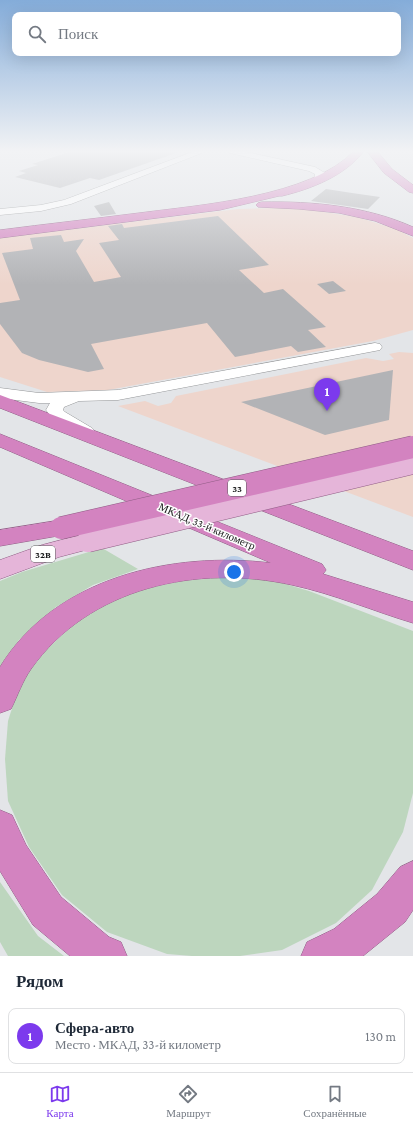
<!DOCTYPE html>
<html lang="ru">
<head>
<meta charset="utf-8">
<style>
  :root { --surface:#fff; --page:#f2f2f3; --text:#1f2937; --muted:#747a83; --line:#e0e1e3; --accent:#7c3aed }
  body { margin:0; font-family:"Crimson Pro",serif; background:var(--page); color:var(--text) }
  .you { position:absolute; left:234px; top:572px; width:14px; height:14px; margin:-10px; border:3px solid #fff; border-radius:50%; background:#1a73e8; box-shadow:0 0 0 6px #1a73e833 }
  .badge { display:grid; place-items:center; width:26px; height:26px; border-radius:50%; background:var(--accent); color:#fff; font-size:13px; font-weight:700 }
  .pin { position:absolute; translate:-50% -33px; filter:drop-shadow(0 1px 2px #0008) }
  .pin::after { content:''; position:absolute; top:21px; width:14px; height:12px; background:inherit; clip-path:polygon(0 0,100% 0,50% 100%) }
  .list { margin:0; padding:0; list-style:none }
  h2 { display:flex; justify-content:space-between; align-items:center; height:52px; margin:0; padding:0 16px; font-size:17px }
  h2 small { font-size:13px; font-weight:400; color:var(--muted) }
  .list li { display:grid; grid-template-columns:26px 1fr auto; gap:12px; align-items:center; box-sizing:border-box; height:56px; margin:0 8px 8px; padding:0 8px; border:1px solid var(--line); border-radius:8px }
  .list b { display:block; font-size:15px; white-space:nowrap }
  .list p { margin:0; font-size:13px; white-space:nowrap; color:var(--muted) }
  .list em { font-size:13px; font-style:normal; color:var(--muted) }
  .icon { flex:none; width:22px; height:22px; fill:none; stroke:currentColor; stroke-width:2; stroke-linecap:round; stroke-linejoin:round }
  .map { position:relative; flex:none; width:413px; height:956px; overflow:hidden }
  .search { position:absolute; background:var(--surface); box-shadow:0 4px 16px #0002; left:12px; right:12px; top:12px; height:44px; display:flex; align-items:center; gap:10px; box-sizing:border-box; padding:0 14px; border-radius:8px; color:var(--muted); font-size:15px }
  .sheet { height:116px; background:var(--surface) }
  nav { display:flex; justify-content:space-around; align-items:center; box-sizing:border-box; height:56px; border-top:1px solid var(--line); background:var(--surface); font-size:11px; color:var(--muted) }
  nav a { display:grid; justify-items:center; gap:2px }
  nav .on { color:var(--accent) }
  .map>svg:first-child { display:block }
</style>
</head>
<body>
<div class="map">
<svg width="413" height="956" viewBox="0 0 413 956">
  <rect width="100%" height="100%" fill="#e3e5e8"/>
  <g fill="#eed5cc">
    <polygon points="277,208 304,209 357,217 396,229 413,238 413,330 373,341 108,390 47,392 0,377 0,238 238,209"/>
    <polygon points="399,352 413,353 413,517 118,406 145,401 158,406 171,403 176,396 366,358 383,361 394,359 389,354"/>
  </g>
  <g fill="#bdd6be">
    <polygon points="102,548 138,569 93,585 56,607 19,640 0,667 0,581 22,572"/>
    <polygon points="228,577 272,580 309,591 413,631 413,793 403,832 372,890 336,923 282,950 240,956 192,956 167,954 107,932 62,895 29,847 8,801 5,759 8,721 20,683 45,651 74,624 109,602 144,589 182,581"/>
    <polygon points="0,882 38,936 64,956 8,956 0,942"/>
  </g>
  <g fill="#b2b3b6">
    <polygon points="73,151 176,151 176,153 99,180 90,178 60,188 15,177 26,173 19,171 38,165 32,164"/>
    <polygon points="326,189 352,193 380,197 368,209 311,201"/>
    <polygon points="109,202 116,214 101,216 94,206"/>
    <polygon points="218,216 269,265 239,270 264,293 283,289 326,327 308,330 326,347 298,352 291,346 235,357 207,323 91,344 104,369 88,372 39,360 22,353 0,324 0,303 20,300 2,253 33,249 30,238 61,235 64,242 84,239 76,251 94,282 121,277 99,243 119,240 108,226 122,224 124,228"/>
    <polygon points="333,281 346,291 329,294 317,284"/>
    <polygon points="393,370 389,420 325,435 241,402"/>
  </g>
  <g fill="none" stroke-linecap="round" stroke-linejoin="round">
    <g stroke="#949698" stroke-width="1">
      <g id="minor">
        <polygon points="195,151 207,151 71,204 41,211 0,215 0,209 41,205 64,200"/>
        <polygon points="226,151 242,151 315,167 325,173 324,180 319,183 316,182 314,180 315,174 309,171 230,153"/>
        <path d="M375 343 380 344 382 347 380 350 118 400 79 401 64 407 63 410 65 412 92 428 95 432 92 436C78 439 54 422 46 410L50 403H39L0 398V388L39 393 118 390Z"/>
      </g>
    </g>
    <g stroke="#905d85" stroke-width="1">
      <polygon id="major" points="88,533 97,535 100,541 97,547 59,557 0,579 0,560 42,545"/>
    </g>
    <g stroke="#905d85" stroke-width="1">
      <g id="highway">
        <path d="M354 151H364C345 176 311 189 282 196H279L220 210 0 238V230C46 224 92 219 139 213 200 205 310 197 354 151Z"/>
        <polygon points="367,151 377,151 392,169 413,185 413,193 409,192 384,173"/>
        <path d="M262 202C313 201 366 206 413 227V236L375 221 339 213 299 209 258 207 256 205 258 203Z"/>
        <polygon points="0,395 413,551 413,570 0,408"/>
        <path d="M0 434 322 564 326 570 323 574 413 602V623C373 611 334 594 292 585 198 564 89 587 31 669 22 682 18 695 11 709L0 713V667C55 577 173 551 271 563L0 447Z"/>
        <polygon points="61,520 69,522 73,528 69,534 0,546 0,530"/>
        <polygon points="0,810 12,815 26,845 61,897 109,937 121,942 127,956 70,956 33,925 0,871"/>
        <polygon points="413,861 413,910 405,922 363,956 301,956 307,942 334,929 377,894 400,867"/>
      </g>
    </g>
    <use href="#minor" fill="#fff" fill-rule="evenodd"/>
    <use href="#major" fill="#e5b5d9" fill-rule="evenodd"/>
    <use href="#highway" fill="#d383c0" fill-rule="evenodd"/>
    <g stroke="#905d85" stroke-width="23" stroke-linecap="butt">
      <polyline id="major-bridge" points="88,541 413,463"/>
    </g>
    <g stroke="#905d85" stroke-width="23" stroke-linecap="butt">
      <polyline id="highway-bridge" points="61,528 413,447"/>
    </g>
    <use href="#major-bridge" stroke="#e5b5d9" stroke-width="22"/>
    <use href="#highway-bridge" stroke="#d383c0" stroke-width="22"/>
  </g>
  <linearGradient id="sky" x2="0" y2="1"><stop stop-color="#84acd9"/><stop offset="0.53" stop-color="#f2f3f5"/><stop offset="1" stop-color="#f2f3f5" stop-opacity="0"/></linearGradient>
  <rect width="413" height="285" fill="url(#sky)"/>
  <g text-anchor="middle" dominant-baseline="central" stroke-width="3" stroke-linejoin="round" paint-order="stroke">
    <g fill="#fff" stroke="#5b5c5d" stroke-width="1">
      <rect x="228" y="480" width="18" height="16" rx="3"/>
      <rect x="31" y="546" width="24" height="16" rx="3"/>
    </g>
    <g font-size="10" font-weight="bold" fill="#151617">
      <text x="237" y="488">33</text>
      <text x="43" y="554">32B</text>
    </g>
    <g font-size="11" fill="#151617" stroke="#fff">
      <text transform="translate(207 526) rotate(23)">МКАД, 33-й километр</text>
    </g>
  </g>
</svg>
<div class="you"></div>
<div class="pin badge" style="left:327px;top:411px">1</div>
<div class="search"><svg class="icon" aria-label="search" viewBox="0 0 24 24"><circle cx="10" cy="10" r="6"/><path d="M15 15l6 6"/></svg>Поиск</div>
</div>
<section class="sheet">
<h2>Рядом<small></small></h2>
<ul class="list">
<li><span class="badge">1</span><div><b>Сфера-авто</b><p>Место · МКАД, 33-й километр</p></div><em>130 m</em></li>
</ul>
</section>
<nav>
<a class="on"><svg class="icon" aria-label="map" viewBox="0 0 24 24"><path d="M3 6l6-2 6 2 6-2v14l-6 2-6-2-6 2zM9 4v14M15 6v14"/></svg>Карта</a>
<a><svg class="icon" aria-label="directions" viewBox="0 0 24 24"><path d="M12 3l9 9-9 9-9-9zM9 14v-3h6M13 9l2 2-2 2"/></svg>Маршрут</a>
<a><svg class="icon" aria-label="saved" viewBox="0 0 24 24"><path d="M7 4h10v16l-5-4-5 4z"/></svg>Сохранённые</a>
</nav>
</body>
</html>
